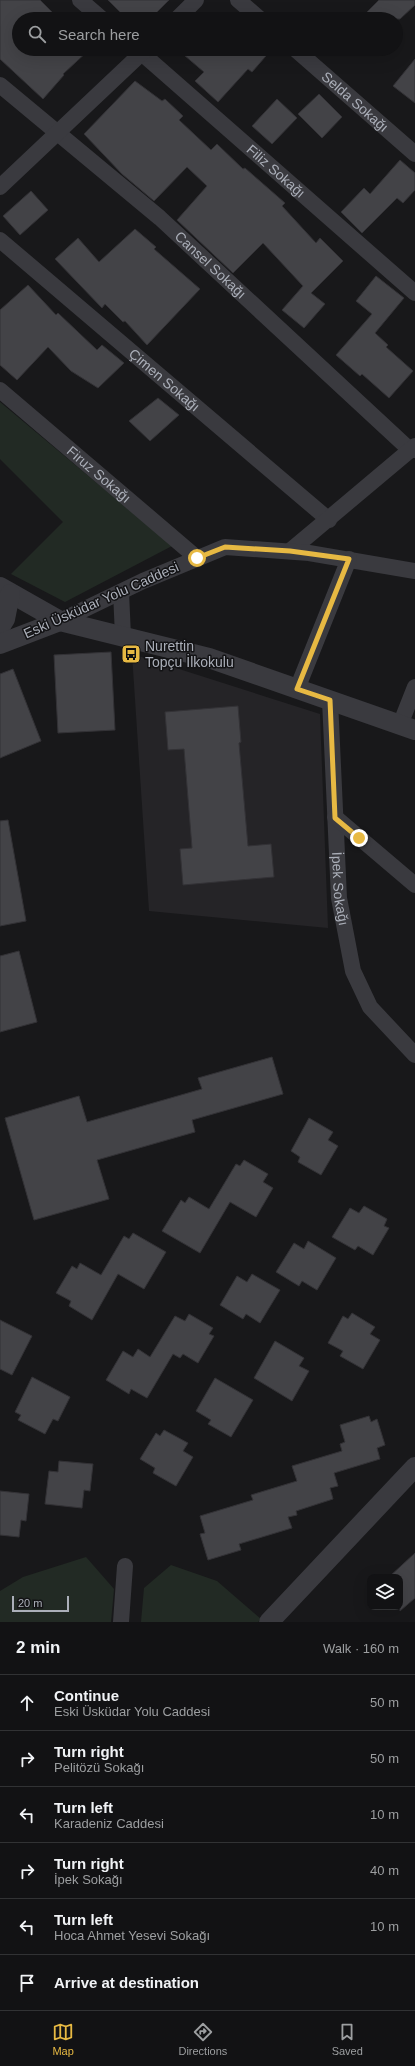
<!DOCTYPE html>
<html lang="en">
<head>
<meta charset="utf-8">
<style>
  :root { --surface:#121214; --page:#1b1b1d; --text:#f1f3f6; --muted:#9c9ea0; --line:#313234; --accent:#e7b943 }
  body { margin:0; font-family:Arial,sans-serif; background:var(--page); color:var(--text) }
  .controls { position:absolute; right:12px; bottom:12px; display:grid; overflow:hidden; border-radius:8px; box-shadow:0 4px 16px #0002 }
  .controls button { width:36px; height:36px; display:grid; place-items:center; padding:0; border:0; border-bottom:1px solid var(--line); background:var(--surface); color:var(--text); font:20px sans-serif }
  .scale { position:absolute; left:12px; bottom:10px; width:57px; box-sizing:border-box; padding-left:4px; border:2px solid #abafb9; border-top:0; font-size:11px; line-height:14px; white-space:nowrap; color:#abafb9; -webkit-text-stroke:3px #131315; paint-order:stroke }
  .stop { position:absolute; width:12px; height:12px; margin:-9px; border:3px solid #e7b943; border-radius:50%; background:#fff }
  .stop.end { background:#e7b943; border-color:#fff; box-shadow:0 1px 4px #0008 }
  .list { margin:0; padding:0; list-style:none }
  h2 { display:flex; justify-content:space-between; align-items:center; height:52px; margin:0; padding:0 16px; font-size:17px }
  h2 small { font-size:13px; font-weight:400; color:var(--muted) }
  .list li { display:grid; grid-template-columns:26px 1fr auto; gap:12px; align-items:center; box-sizing:border-box; height:56px; padding:0 16px; border-top:1px solid var(--line) }
  .list b { display:block; font-size:15px; white-space:nowrap }
  .list p { margin:0; font-size:13px; white-space:nowrap; color:var(--muted) }
  .list em { font-size:13px; font-style:normal; color:var(--muted) }
  .icon { flex:none; width:22px; height:22px; fill:none; stroke:currentColor; stroke-width:2; stroke-linecap:round; stroke-linejoin:round }
  .map { position:relative; flex:none; width:415px; height:1622px; overflow:hidden }
  .search { position:absolute; background:var(--surface); box-shadow:0 4px 16px #0002; left:12px; right:12px; top:12px; height:44px; display:flex; align-items:center; gap:10px; box-sizing:border-box; padding:0 14px; border-radius:22px; color:var(--muted); font-size:15px }
  .sheet { height:388px; background:var(--surface) }
  nav { display:flex; justify-content:space-around; align-items:center; box-sizing:border-box; height:56px; border-top:1px solid var(--line); background:var(--surface); font-size:11px; color:var(--muted) }
  nav a { display:grid; justify-items:center; gap:2px }
  nav .on { color:var(--accent) }
  .map>svg:first-child { display:block }
</style>
</head>
<body>
<div class="map">
<svg width="415" height="1622" viewBox="0 0 415 1622">
  <rect width="100%" height="100%" fill="#18181a"/>
  <polygon fill="#252427" points="132,654 320,714 328,928 149,911"/>
  <g fill="#222a24">
    <polygon points="0,402 172,546 65,602 11,574 63,522 0,459"/>
    <polygon points="86,1557 114,1589 111,1622 0,1622 0,1591 23,1577"/>
    <polygon points="171,1565 217,1581 261,1619 258,1622 141,1622 144,1588"/>
  </g>
  <g fill="#434347" stroke="#333236">
    <polygon points="0,0 40,0 59,19 19,19 19,49 90,49 63,74 64,75 43,99 0,59"/>
    <polygon points="108,0 169,0 150,19 127,19"/>
    <polygon points="379,0 415,0 415,5 400,19 360,19"/>
    <polygon points="177,49 272,49 252,72 248,69 218,102 195,81 204,72"/>
    <polygon points="415,59 415,103 393,86"/>
    <polygon points="135,81 162,101 165,99 183,116 179,120 211,150 217,144 243,169 245,168 285,203 282,206 316,243 320,238 343,261 311,293 325,304 304,328 282,310 303,286 263,243 233,273 177,220 207,186 187,167 154,201 122,174 84,134"/>
    <polygon points="319,94 342,117 322,138 298,114"/>
    <polygon points="277,99 297,118 272,144 252,126"/>
    <polygon points="400,160 415,173 415,190 403,203 397,198 362,233 341,212 364,188 370,194"/>
    <polygon points="31,191 48,210 20,235 3,216"/>
    <polygon points="135,229 156,247 154,249 200,289 147,345 125,321 123,322 105,304 102,308 55,259 78,238 99,262"/>
    <polygon points="376,276 404,298 375,333 388,345 386,347 413,371 389,398 362,374 360,376 336,355 372,314 356,301"/>
    <polygon points="28,285 56,315 58,313 97,350 102,345 124,363 98,388 71,371 48,347 17,380 0,365 0,310"/>
    <polygon points="158,398 179,415 150,441 129,421"/>
    <polygon points="111,652 115,730 58,733 54,655"/>
    <polygon points="13,669 41,741 0,758 0,674"/>
    <polygon points="238,706 241,742 239,743 248,846 271,844 274,877 183,885 180,849 192,848 184,749 168,750 165,712"/>
    <polygon points="8,820 26,921 0,926 0,821"/>
    <polygon points="19,951 37,1022 0,1032 0,956"/>
    <polygon points="272,1057 283,1094 192,1120 195,1132 97,1160 109,1199 34,1220 5,1118 79,1096 87,1122 202,1089 198,1078"/>
    <polygon points="309,1118 333,1132 328,1140 338,1146 321,1175 298,1162 300,1157 291,1151"/>
    <polygon points="244,1160 268,1174 263,1182 273,1188 256,1217 230,1202 200,1253 162,1231 181,1200 185,1203 189,1197 209,1209 236,1164 240,1166"/>
    <polygon points="364,1206 387,1219 384,1226 389,1228 373,1255 358,1246 355,1250 332,1237 350,1208 359,1213"/>
    <polygon points="133,1233 166,1252 144,1289 118,1274 92,1320 69,1306 71,1301 56,1293 72,1266 77,1269 80,1263 101,1275 124,1236 129,1239"/>
    <polygon points="308,1241 336,1258 317,1290 302,1281 299,1286 276,1272 294,1243 304,1249"/>
    <polygon points="252,1274 280,1290 260,1323 246,1314 243,1319 220,1305 237,1276 247,1282"/>
    <polygon points="352,1313 375,1327 370,1334 380,1340 363,1369 340,1356 343,1351 328,1343 343,1316 348,1319"/>
    <polygon points="189,1314 213,1328 209,1334 214,1336 198,1363 183,1354 180,1358 173,1354 147,1398 131,1389 129,1394 106,1380 123,1351 133,1357 138,1349 150,1357 175,1316 185,1321"/>
    <polygon points="0,1320 32,1336 12,1375 0,1369"/>
    <polygon points="275,1341 304,1358 299,1366 309,1371 292,1401 254,1378"/>
    <polygon points="32,1377 70,1397 58,1421 53,1419 45,1434 18,1420 21,1415 15,1412"/>
    <polygon points="215,1378 253,1400 231,1437 208,1424 211,1420 196,1411"/>
    <polygon points="369,1416 371,1422 377,1419 385,1445 377,1448 380,1459 334,1473 338,1486 330,1488 333,1499 296,1511 297,1515 288,1517 292,1528 239,1544 241,1550 208,1560 200,1534 205,1533 200,1516 253,1500 251,1495 297,1481 292,1466 342,1451 340,1444 345,1442 340,1425"/>
    <polygon points="164,1430 188,1443 183,1451 193,1457 176,1486 153,1473 155,1468 140,1459 156,1433 160,1436"/>
    <polygon points="59,1461 93,1464 90,1491 84,1490 82,1508 45,1504 49,1471 58,1472"/>
    <polygon points="0,1491 29,1494 26,1521 21,1520 19,1537 0,1535"/>
    <polygon points="415,1553 415,1598 400,1611 400,1577 389,1577"/>
  </g>
  <g fill="none" stroke-linecap="round" stroke-linejoin="round">
    <g stroke="#3a3a3f" stroke-width="16">
      <polyline points="80,0 102,19"/>
      <polyline points="238,0 260,19"/>
      <polyline points="177,19 196,0"/>
      <path id="s1" d="M137 49 415 293"/>
      <path id="s2" d="M295 49 415 154"/>
      <path id="s3" d="M0 85 160 218 410 450H415"/>
      <polyline points="0,187 146,49"/>
      <path id="s4" d="M0 240 329 520"/>
      <path id="s5" d="M0 390 197 558"/>
      <polyline points="290,551 415,446"/>
      <polyline points="121,592 123,636"/>
      <polyline points="60,621 143,581 225,547 309,553 415,571"/>
      <polyline points="297,689 349,559"/>
      <path id="s6" d="M330 700 339 898 353 971 370 1007 415 1055"/>
      <polyline points="400,725 415,687"/>
      <polyline points="335,817 415,885"/>
      <polyline points="121,1622 125,1566"/>
    </g>
    <g stroke="#3a3a3f" stroke-width="20">
      <polyline points="0,587 60,621 209,658 415,730"/>
      <polyline points="0,627 5,619 10,594"/>
      <polyline points="0,644 60,621"/>
      <polyline points="269,1622 415,1467"/>
    </g>
  </g>
  <g fill="none" stroke-linecap="round" stroke-linejoin="round">
    <polyline stroke="#e7b943" stroke-width="5" points="197,558 225,547 290,551 349,559 297,689 330,700 335,818 359,838"/>
  </g>
  <defs>
    <g id="bus-square" transform="scale(1)"><rect x="-9" y="-9" width="18" height="18" rx="4" fill="#e7b943" stroke="#131315"/><path d="M-5-6H5V4H4V6H2V4H-2V6H-4V4H-5ZM-3.5-4V0h7V-4ZM-3.5 1.2v1.5H-2V1.2ZM2 1.2v1.5H3.5V1.2Z" fill="#111"/></g>
  </defs>
  <g fill-rule="evenodd">
    <use href="#bus-square" x="131" y="654"/>
  </g>
  <g text-anchor="middle" dominant-baseline="central" stroke-width="3" stroke-linejoin="round" paint-order="stroke">
    <g font-size="14" fill="#abafb9" stroke="#131315">
      <text stroke="none"><textPath href="#s2" startOffset="80">Selda Sokağı</textPath></text>
      <text stroke="none"><textPath href="#s1" startOffset="185">Filiz Sokağı</textPath></text>
      <text stroke="none"><textPath href="#s3" startOffset="277">Cansel Sokağı</textPath></text>
      <text stroke="none"><textPath href="#s4" startOffset="216">Çimen Sokağı</textPath></text>
      <text stroke="none"><textPath href="#s5" startOffset="130">Firuz Sokağı</textPath></text>
      <text transform="translate(101 600) rotate(-24)">Eski Üsküdar Yolu Caddesi</text>
      <text stroke="none"><textPath href="#s6" startOffset="189">İpek Sokağı</textPath></text>
    </g>
    <g font-size="14" fill="#abafb9" stroke="#131315" text-anchor="start">
      <text x="145" y="646">Nurettin<tspan x="145" dy="16">Topçu İlkokulu</tspan></text>
    </g>
  </g>
</svg>
<div class="controls">
<button><svg class="icon" aria-label="layers" viewBox="0 0 24 24"><path d="M12 4l9 5-9 5-9-5zM3 14l9 5 9-5"/></svg></button>
</div>
<div class="scale">20 m</div>
<div class="stop" style="left:197px;top:558px"></div>
<div class="stop end" style="left:359px;top:838px"></div>
<div class="search"><svg class="icon" aria-label="search" viewBox="0 0 24 24"><circle cx="10" cy="10" r="6"/><path d="M15 15l6 6"/></svg>Search here</div>
</div>
<section class="sheet">
<h2>2 min<small>Walk · 160 m</small></h2>
<ul class="list">
<li><svg class="icon" aria-label="ahead" viewBox="0 0 24 24"><path d="M12 20V5M6 11l6-6 6 6"/></svg><div><b>Continue</b><p>Eski Üsküdar Yolu Caddesi</p></div><em>50 m</em></li>
<li><svg class="icon" aria-label="right" viewBox="0 0 24 24"><path d="M7 20v-9h11M14 6l5 5-5 5"/></svg><div><b>Turn right</b><p>Pelitözü Sokağı</p></div><em>50 m</em></li>
<li><svg class="icon" aria-label="left" viewBox="0 0 24 24"><path d="M17 20v-9H6M10 6l-5 5 5 5"/></svg><div><b>Turn left</b><p>Karadeniz Caddesi</p></div><em>10 m</em></li>
<li><svg class="icon" aria-label="right" viewBox="0 0 24 24"><path d="M7 20v-9h11M14 6l5 5-5 5"/></svg><div><b>Turn right</b><p>İpek Sokağı</p></div><em>40 m</em></li>
<li><svg class="icon" aria-label="left" viewBox="0 0 24 24"><path d="M17 20v-9H6M10 6l-5 5 5 5"/></svg><div><b>Turn left</b><p>Hoca Ahmet Yesevi Sokağı</p></div><em>10 m</em></li>
<li><svg class="icon" aria-label="arrive" viewBox="0 0 24 24"><path d="M6 21V4h12l-3 4 3 4H6"/></svg><div><b>Arrive at destination</b></div></li>
</ul>
</section>
<nav>
<a class="on"><svg class="icon" aria-label="map" viewBox="0 0 24 24"><path d="M3 6l6-2 6 2 6-2v14l-6 2-6-2-6 2zM9 4v14M15 6v14"/></svg>Map</a>
<a><svg class="icon" aria-label="directions" viewBox="0 0 24 24"><path d="M12 3l9 9-9 9-9-9zM9 14v-3h6M13 9l2 2-2 2"/></svg>Directions</a>
<a><svg class="icon" aria-label="saved" viewBox="0 0 24 24"><path d="M7 4h10v16l-5-4-5 4z"/></svg>Saved</a>
</nav>
</body>
</html>
